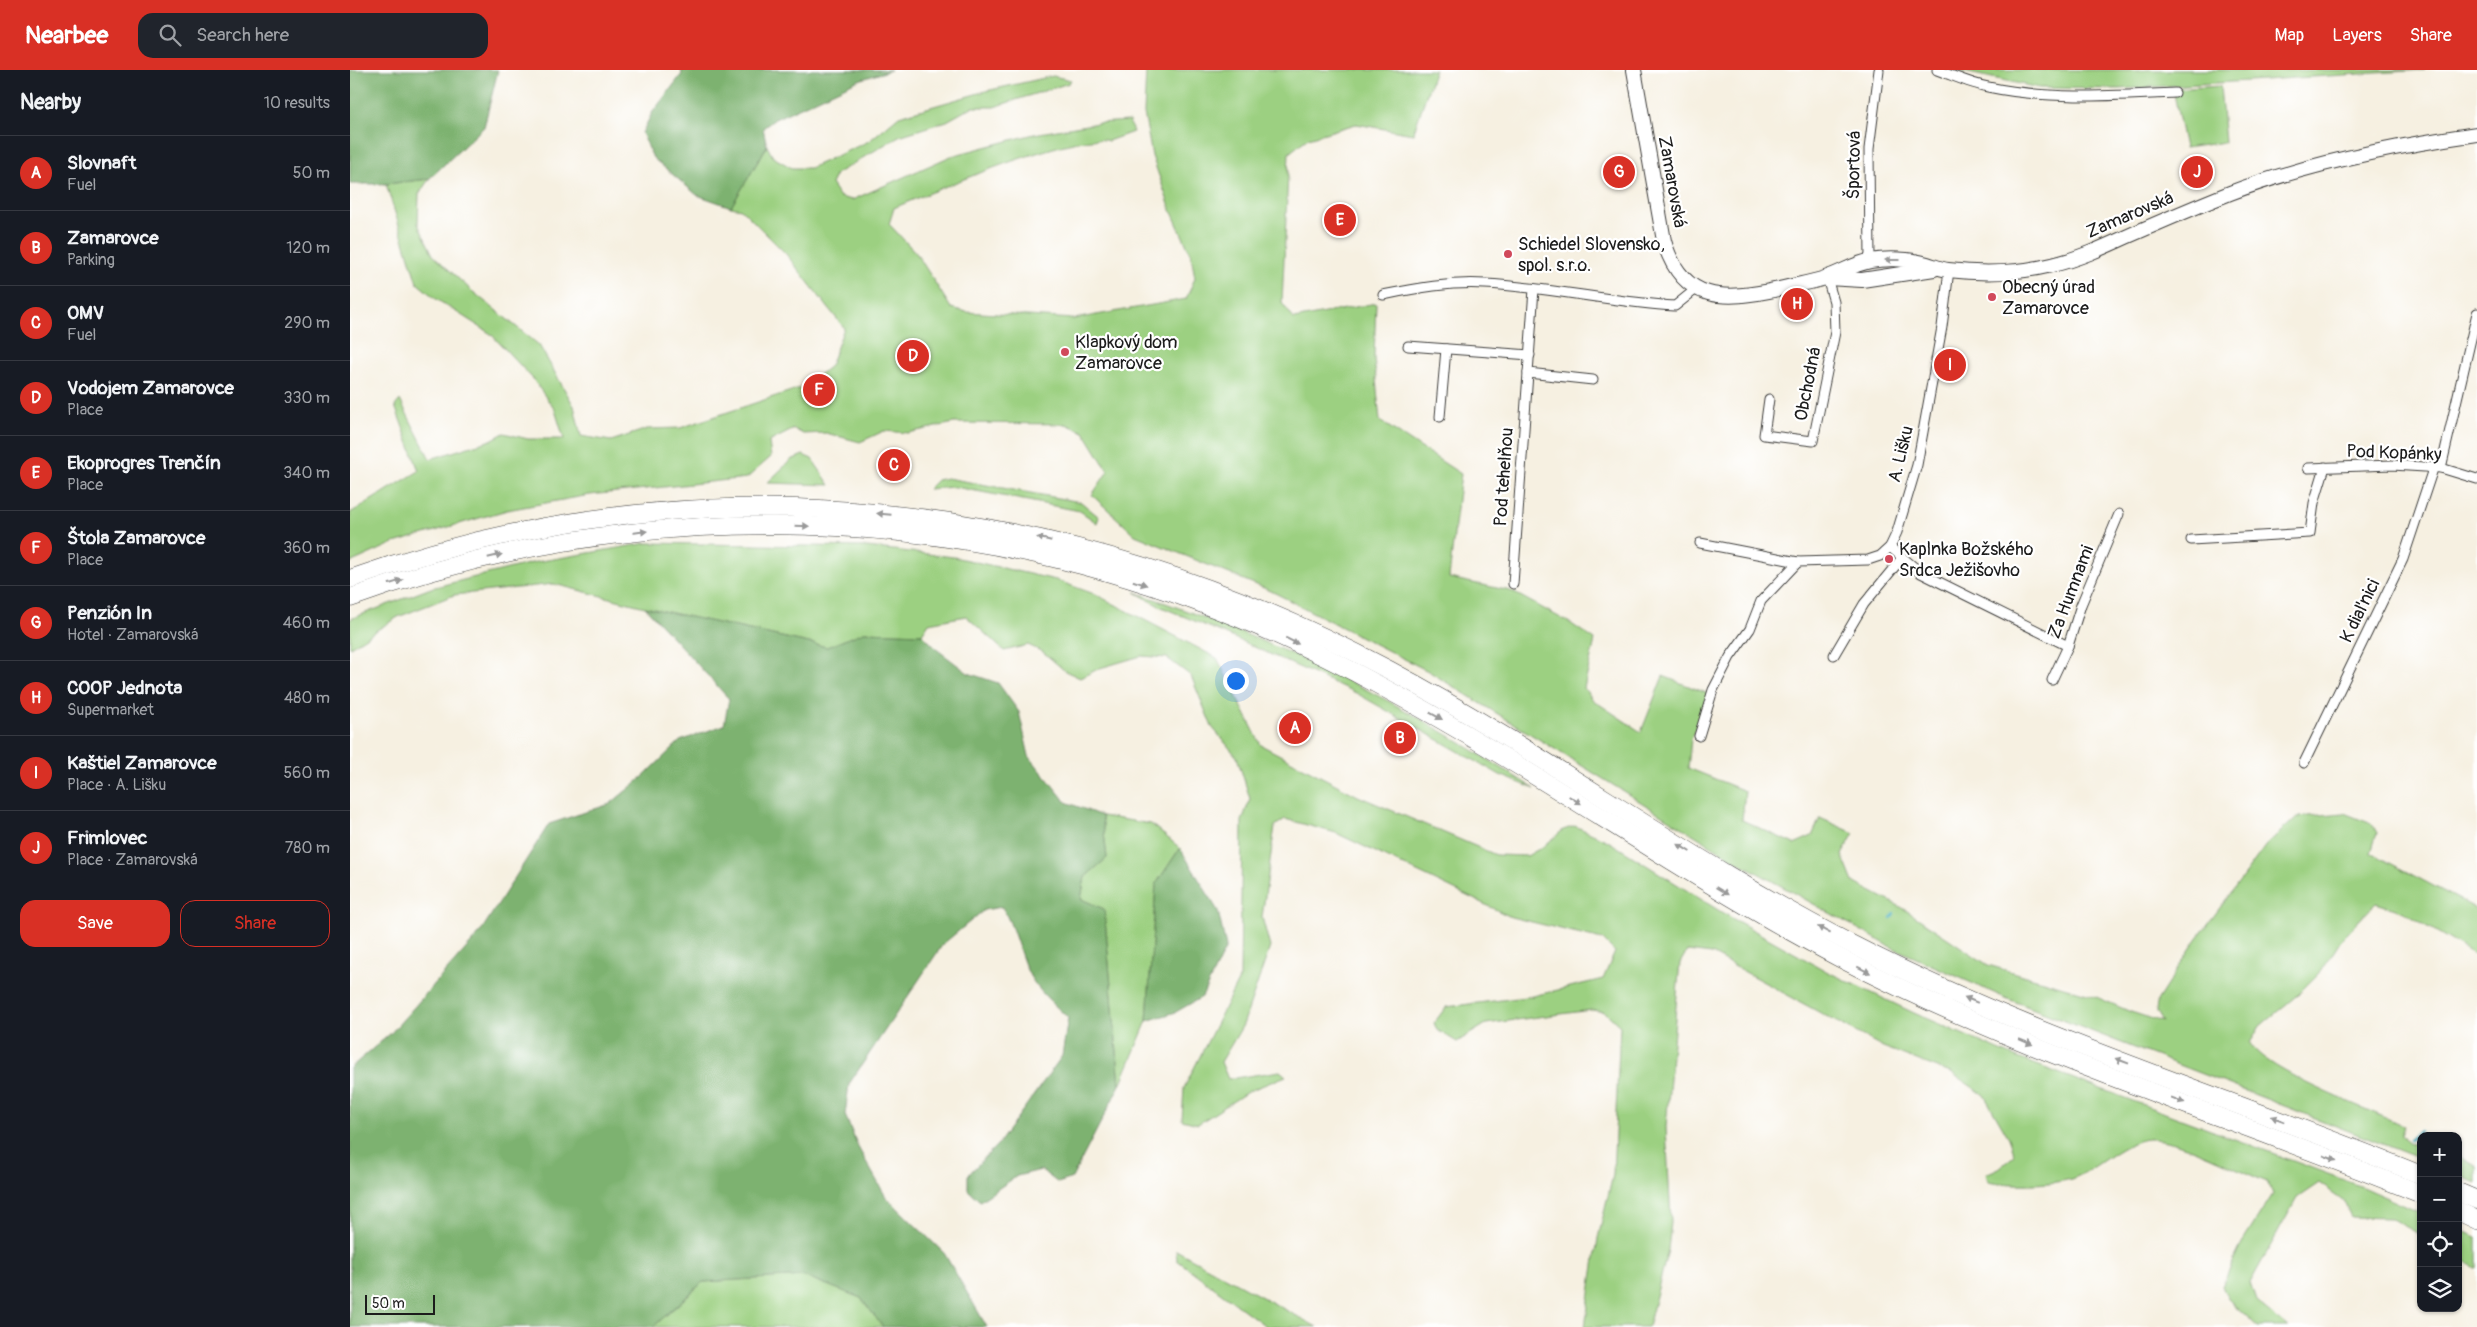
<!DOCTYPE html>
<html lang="en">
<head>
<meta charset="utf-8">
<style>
  :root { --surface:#171b24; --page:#20242c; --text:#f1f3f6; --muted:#9ea1a6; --line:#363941; --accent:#d93025 }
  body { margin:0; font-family:Pangolin,sans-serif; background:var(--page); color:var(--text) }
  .controls { position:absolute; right:15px; bottom:15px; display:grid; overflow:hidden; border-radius:10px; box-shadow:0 1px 4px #0004 }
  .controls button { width:45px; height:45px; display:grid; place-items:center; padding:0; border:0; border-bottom:1px solid var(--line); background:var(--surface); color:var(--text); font:25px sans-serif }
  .scale { position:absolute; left:15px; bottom:12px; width:70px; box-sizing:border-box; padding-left:5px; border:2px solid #1c1c1c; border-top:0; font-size:14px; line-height:18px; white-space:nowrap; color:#1c1c1c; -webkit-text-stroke:4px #fff; paint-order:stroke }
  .you { position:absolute; left:885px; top:610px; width:18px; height:18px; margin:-12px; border:4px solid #fff; border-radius:50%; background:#1a73e8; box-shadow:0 0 0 8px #1a73e833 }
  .badge { display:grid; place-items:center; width:32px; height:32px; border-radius:50%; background:var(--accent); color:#fff; font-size:16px; font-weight:700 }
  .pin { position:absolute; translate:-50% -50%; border:2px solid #fff; box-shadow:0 1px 5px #0006 }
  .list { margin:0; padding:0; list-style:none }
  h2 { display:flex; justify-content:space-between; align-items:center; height:65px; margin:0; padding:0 20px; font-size:21px }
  h2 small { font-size:16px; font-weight:400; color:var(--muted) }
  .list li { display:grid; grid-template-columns:32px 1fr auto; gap:15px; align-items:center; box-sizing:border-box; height:75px; padding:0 20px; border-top:1px solid var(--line) }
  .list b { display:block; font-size:19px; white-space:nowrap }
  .list p { margin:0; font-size:16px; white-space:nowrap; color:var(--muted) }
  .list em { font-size:16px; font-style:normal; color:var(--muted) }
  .actions { display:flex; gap:10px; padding:15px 20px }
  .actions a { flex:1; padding:11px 0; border:1px solid var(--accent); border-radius:15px; text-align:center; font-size:18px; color:var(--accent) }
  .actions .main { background:var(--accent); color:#fff }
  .icon { flex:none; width:28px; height:28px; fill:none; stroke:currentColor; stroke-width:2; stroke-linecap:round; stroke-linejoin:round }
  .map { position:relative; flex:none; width:2127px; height:1257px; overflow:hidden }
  header { display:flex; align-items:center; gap:30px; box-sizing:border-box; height:70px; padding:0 25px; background:var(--accent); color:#fff }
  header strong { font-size:24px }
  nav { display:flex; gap:28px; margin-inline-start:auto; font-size:18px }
  .search { width:350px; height:45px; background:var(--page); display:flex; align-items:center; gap:12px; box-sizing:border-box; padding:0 18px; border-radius:15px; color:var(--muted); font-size:19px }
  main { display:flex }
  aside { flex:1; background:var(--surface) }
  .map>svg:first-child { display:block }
</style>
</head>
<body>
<header>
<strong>Nearbee</strong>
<div class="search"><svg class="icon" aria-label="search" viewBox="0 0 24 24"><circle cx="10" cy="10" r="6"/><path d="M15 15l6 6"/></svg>Search here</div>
<nav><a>Map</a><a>Layers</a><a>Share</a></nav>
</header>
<main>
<aside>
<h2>Nearby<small>10 results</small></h2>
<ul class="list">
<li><span class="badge">A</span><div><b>Slovnaft</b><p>Fuel</p></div><em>50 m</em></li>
<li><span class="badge">B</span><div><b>Zamarovce</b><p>Parking</p></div><em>120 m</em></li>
<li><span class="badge">C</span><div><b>OMV</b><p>Fuel</p></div><em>290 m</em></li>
<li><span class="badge">D</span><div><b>Vodojem Zamarovce</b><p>Place</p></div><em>330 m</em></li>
<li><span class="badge">E</span><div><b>Ekoprogres Trenčín</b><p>Place</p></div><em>340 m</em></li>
<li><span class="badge">F</span><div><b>Štola Zamarovce</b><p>Place</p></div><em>360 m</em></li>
<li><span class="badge">G</span><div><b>Penzión In</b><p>Hotel · Zamarovská</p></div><em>460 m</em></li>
<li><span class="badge">H</span><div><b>COOP Jednota</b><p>Supermarket</p></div><em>480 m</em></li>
<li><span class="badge">I</span><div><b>Kaštiel Zamarovce</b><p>Place · A. Lišku</p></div><em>560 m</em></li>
<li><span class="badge">J</span><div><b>Frimlovec</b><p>Place · Zamarovská</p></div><em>780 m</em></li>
</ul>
<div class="actions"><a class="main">Save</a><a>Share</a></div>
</aside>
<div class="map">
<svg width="2127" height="1257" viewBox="0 0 2127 1257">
  <rect width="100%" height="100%" fill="#fff"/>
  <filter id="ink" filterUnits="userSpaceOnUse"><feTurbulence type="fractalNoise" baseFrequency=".02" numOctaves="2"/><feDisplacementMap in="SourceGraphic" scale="10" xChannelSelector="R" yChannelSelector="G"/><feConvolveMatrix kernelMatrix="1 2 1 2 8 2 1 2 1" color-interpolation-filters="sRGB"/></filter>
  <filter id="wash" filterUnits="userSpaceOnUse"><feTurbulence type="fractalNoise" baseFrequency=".0096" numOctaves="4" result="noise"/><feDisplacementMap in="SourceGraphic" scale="20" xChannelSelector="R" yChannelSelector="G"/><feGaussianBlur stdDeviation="1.12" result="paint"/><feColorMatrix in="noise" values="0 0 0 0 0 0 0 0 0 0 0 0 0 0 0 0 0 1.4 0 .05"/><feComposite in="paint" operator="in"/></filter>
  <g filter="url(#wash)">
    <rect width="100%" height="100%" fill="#f6f0e1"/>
    <g fill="#9cd081" stroke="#5c764e">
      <path d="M796 0H1085L1063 64 1006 54 958 68 939 83 932 233 944 249 1026 233 1024 288 1030 351 1111 404 1099 508 1161 521 1220 553 1245 570 1234 618 1243 630 1291 662 1313 606 1359 624 1341 669 1338 698 1395 721 1392 750 1444 774 1462 766 1470 748 1504 763 1492 785 1503 812 1551 837 1638 895 1744 926 1781 942 1812 952 1806 942 1807 931 1844 873 1916 775 1947 747 1994 743 2022 754 2027 763 2021 783 2127 839V886L2052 841 2026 833 1993 867 1973 899 1945 927 1910 956 1900 973C1914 1001 2021 1040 2054 1056L2051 1065 2057 1073 2071 1076V1089L1653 927 1539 876 1388 792 1078 601 921 521 785 465 742 425 758 401 734 362 716 354 604 353 558 363 534 361 510 372 476 363 453 364 444 359 419 372 421 387 397 408 240 425 157 440 44 473 0 493V443L69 401 45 336 50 330 80 389 141 370 154 363 178 369H214L205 340 182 308 141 264 86 229 67 213 36 114 79 109 69 124 68 154 83 185 122 221 189 275 224 336 231 366 261 371 297 359 330 358 453 317 480 296 494 258 436 184 391 139 381 137 417 76 423 87 442 98H460L519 71 549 46 636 21 703 6 721 10 719 13 644 37H622L597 51 549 66 486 104 481 114 490 127 502 130 601 86 684 64 748 53 779 51 783 62 758 71C730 59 578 123 544 138L539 154 567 184 601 238 616 242 724 249 836 229 845 208 841 185 821 140 802 86 794 43Z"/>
      <polygon points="1605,0 2074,0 1770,19 1689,18"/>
      <polygon points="1870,16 1875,72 1835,78 1823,19"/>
      <polygon points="453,385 462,389 480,415 417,413 441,390"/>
      <polygon points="597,408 731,432 749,447 747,453 730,441 605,417 578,419 587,410"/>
      <path d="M297 473 517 477 604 487 706 510 747 525 867 588 911 675 1008 726 1146 785 1177 786 1194 776 1213 760 1225 756 1258 771 1373 843 1478 902 1564 943 1660 985 2010 1116 2071 1143V1165L2040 1148 2001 1147 1993 1130 1969 1113 1947 1128 1900 1213 1906 1231 1938 1257H1908L1878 1229 1872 1216 1892 1173 1923 1124 1917 1112C1887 1100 1834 1071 1803 1069 1776 1067 1746 1101 1721 1109 1701 1115 1658 1116 1638 1111L1636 1104 1649 1098 1665 1085 1659 1068 1634 1025 1603 1004 1533 977 1362 884 1337 881 1330 893 1328 913 1316 1057 1321 1152 1318 1180 1298 1257H1235L1248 1168 1263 1105 1270 956 1255 942 1241 940 1136 954 1107 972 1087 960 1084 953 1096 937 1183 926 1253 909 1265 882 1252 869 1161 847 986 763 935 749 925 756 912 847 920 877 893 955 871 992 878 1009 930 1001 936 1006 899 1021 848 1054 832 1050 834 1018 890 907 892 751 900 729 887 687 862 657 841 606 817 588 791 586 750 598 730 608 715 601 693 582 678 575 654 581 616 546 579 553 572 564 514 562 477 577 295 537 204 514 104 525 48 547 0 577V549L81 518 186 492Z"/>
      <path d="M785 522C865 550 943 582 1019 621 1076 650 1131 685 1185 719L1150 705 1006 623 873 563 809 536Z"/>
      <polygon points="752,746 801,754 830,778 806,814 797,951 770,1015 754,839 731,829 735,807 757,788"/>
      <polygon points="2108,1084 2127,1096 2127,1113 2108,1105"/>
      <polygon points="2108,1160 2127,1168 2127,1198 2108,1187"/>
      <polygon points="826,1180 967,1257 917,1257 827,1190"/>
      <polygon points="454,1206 511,1228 533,1257 303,1257 353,1212"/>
    </g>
    <g fill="#7db26f" stroke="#4c6746">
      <polygon points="0,0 148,0 134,57 79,109 36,114 0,114"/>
      <polygon points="331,0 541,0 509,10 425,49 413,58 417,76 381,137 347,125 303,88 292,63 302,43 332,4"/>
      <path d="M295 537 477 577 514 562 572 564 589 581 618 603 648 613 669 642 679 686 716 732 752 746 757 788 735 807 731 829 754 839 770 1015 722 1108 708 1113 691 1100 667 1106 630 1131 618 1120V1105L649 1073 712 986 718 948C703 933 685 919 677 900 668 879 664 857 652 837L634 840 593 874 499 1014 495 1045 509 1079 536 1127 594 1183 637 1257H533L511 1228 454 1206 353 1212 303 1257H0V998L41 963 129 864 199 754 260 734 294 706 330 671 374 655 379 629Z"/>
      <polygon points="830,778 868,841 876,877 852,927 826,942 797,951 806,814"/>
    </g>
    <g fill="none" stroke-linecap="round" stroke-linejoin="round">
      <g stroke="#3eabbd" stroke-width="2.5">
        <polyline points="1541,848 1544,843"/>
        <polyline points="2059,1070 2070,1061"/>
      </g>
    </g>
  </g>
  <g filter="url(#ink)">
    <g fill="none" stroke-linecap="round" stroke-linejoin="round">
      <g stroke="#3d3c3a" stroke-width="11">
        <g id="street">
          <path d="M1587 0C1604 6 1621 14 1638 17 1700 30 1762 26 1825 23"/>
          <polyline points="1520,191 1519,79 1529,0"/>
          <path d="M1033 225C1067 218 1100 212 1135 214 1199 217 1261 232 1325 236L1346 219"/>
          <polyline points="1058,276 1180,285"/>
          <polyline points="1178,303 1243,310"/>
          <polyline points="1419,329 1414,365 1463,371 1485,262 1484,232 1477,208"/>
          <polyline points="1090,347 1096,279"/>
          <polyline points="1958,398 2042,395 2091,398 2127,409"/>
          <polyline points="2091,398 2127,243"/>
          <polyline points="1841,470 1960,463 1964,433 1975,397"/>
          <polyline points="1350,473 1448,492 1518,490 1530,486 1540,477 1547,462 1567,395 1592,257 1599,200"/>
          <polyline points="1540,477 1571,503 1718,576"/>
          <polyline points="1163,514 1184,219"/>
          <polyline points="1484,585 1514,534 1551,489"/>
          <polyline points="1702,610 1718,576 1731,535 1769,444"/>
          <polyline points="1349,666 1363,620 1380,587 1400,559 1411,531 1448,492"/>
          <polyline points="1954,693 2053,489 2083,399"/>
        </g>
      </g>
      <g stroke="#3d3c3a" stroke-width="16">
        <g id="secondary">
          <path d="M1284 0 1314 171C1332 233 1374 231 1429 219 1444 215 1460 213 1475 208 1491 203 1503 194 1520 191 1538 188 1560 189 1577 194 1584 196 1590 199 1598 200 1632 204 1669 203 1702 195 1728 189 1752 178 1776 167 1810 152 1845 137 1880 123 1959 93 2044 76 2127 64"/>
          <polyline points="1477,208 1512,210 1584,199"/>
        </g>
      </g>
      <g stroke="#3d3c3a" stroke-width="19">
        <g id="highway">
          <path d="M0 509C349 385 715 427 1039 600 1197 684 1341 792 1501 874 1683 968 1881 1028 2071 1105"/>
          <path d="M0 528C270 430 576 431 845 531 911 555 976 586 1038 620 1192 703 1335 807 1490 888 1674 984 1879 1046 2071 1124"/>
          <polyline points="2108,1122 2127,1130"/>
          <polyline points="2108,1141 2127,1150"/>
        </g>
      </g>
      <use href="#street" stroke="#fff" stroke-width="9"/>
      <use href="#secondary" stroke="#fff" stroke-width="14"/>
      <use href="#highway" stroke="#fff" stroke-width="18"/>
    </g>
    <defs><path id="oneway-solid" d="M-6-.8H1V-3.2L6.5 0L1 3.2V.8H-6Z" transform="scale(1.25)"/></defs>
    <g fill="#999">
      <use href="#oneway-solid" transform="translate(1542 190) rotate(180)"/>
      <use href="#oneway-solid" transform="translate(534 444) rotate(-175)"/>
      <use href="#oneway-solid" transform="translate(452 456) rotate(1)"/>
      <use href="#oneway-solid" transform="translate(290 462) rotate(-7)"/>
      <use href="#oneway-solid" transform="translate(694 469) rotate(-167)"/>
      <use href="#oneway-solid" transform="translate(145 486) rotate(-13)"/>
      <use href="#oneway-solid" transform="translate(46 512) rotate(-17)"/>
      <use href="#oneway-solid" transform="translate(790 513) rotate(17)"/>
      <use href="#oneway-solid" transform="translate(942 571) rotate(26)"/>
      <use href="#oneway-solid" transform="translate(1086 646) rotate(29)"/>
      <use href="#oneway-solid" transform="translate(1225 730) rotate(32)"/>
      <use href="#oneway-solid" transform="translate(1334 778) rotate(-148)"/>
      <use href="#oneway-solid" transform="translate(1372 821) rotate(31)"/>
      <use href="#oneway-solid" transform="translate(1474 860) rotate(-152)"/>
      <use href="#oneway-solid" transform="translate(1514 900) rotate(26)"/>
      <use href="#oneway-solid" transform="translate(1621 930) rotate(-157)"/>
      <use href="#oneway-solid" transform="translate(1676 972) rotate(22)"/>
      <use href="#oneway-solid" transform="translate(1772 991) rotate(-159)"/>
      <use href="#oneway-solid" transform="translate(1828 1030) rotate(21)"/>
      <use href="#oneway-solid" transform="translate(1928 1049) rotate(-159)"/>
      <use href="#oneway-solid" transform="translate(1980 1088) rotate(21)"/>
    </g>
  </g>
  <g fill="#d1495b" stroke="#fff" stroke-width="2">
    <circle cx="1158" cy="184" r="5"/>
    <circle cx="1642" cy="227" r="5"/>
    <circle cx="715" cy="282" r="5"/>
    <circle cx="1539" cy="489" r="5"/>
  </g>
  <g text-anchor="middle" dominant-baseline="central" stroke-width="4.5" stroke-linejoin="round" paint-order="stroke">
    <g font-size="18" fill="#1c1c1c" stroke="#fff">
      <text transform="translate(1504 95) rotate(-89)">Športová</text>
      <text transform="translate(1322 112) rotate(80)">Zamarovská</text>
      <text transform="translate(1780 145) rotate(-23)">Zamarovská</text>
      <text transform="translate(1458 314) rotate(-79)">Obchodná</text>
      <text transform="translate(2044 383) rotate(2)">Pod Kopánky</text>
      <text transform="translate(1551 384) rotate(-76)">A. Lišku</text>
      <text transform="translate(1154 407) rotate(-86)">Pod tehelňou</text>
      <text transform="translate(1721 522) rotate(-69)">Za Humnami</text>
      <text transform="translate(2010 541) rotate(-64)">K diaľnici</text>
    </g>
    <g font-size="18" fill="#1c1c1c" stroke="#fff" text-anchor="start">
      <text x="1168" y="174">Schiedel Slovensko,<tspan x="1168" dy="21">spol. s.r.o.</tspan></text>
      <text x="1652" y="217">Obecný úrad<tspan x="1652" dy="21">Zamarovce</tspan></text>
      <text x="725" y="272">Klapkový dom<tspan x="725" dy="21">Zamarovce</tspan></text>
      <text x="1549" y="479">Kaplnka Božského<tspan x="1549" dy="21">Srdca Ježišovho</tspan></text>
    </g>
  </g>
</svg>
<div class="controls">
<button>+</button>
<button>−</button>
<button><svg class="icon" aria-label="locate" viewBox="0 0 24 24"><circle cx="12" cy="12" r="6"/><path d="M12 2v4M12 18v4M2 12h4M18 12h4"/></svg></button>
<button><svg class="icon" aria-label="layers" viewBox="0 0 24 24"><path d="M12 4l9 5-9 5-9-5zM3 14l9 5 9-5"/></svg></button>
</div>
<div class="scale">50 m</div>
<div class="you"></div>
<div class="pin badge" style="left:945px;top:658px">A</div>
<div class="pin badge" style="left:1050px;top:668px">B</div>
<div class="pin badge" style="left:544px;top:395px">C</div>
<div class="pin badge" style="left:563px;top:286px">D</div>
<div class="pin badge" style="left:990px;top:150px">E</div>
<div class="pin badge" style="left:469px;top:320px">F</div>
<div class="pin badge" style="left:1269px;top:102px">G</div>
<div class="pin badge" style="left:1447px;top:234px">H</div>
<div class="pin badge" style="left:1600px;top:295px">I</div>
<div class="pin badge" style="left:1847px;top:102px">J</div>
</div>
</main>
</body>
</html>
